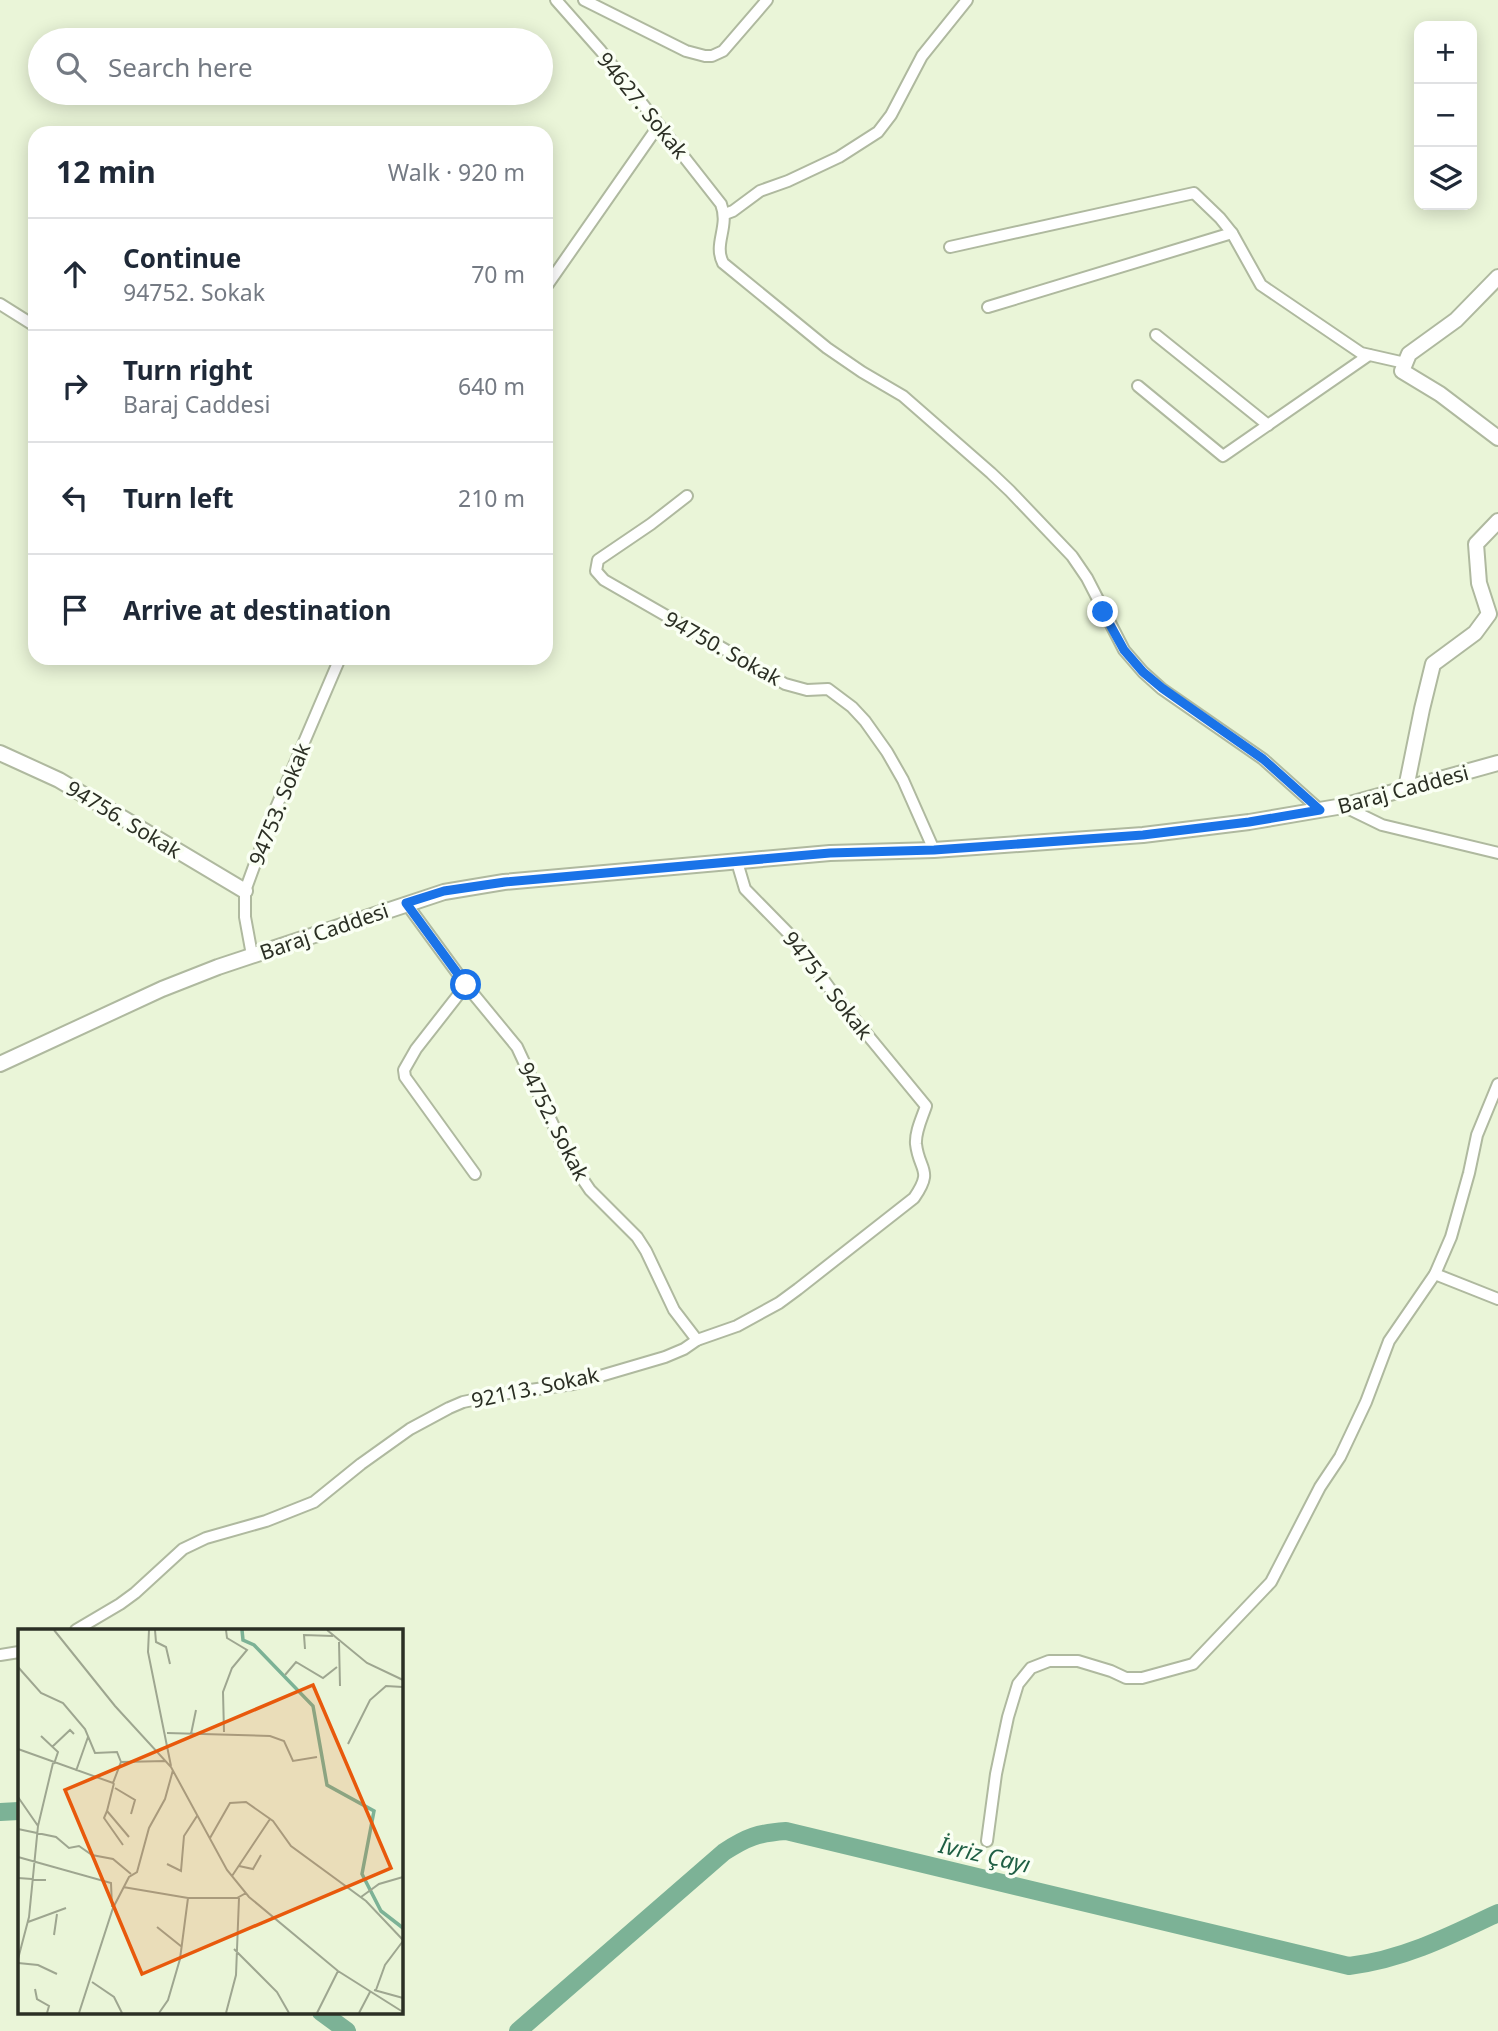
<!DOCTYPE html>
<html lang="en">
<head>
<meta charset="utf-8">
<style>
  :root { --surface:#fff; --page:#f6f6f7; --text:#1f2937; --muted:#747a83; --line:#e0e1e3 }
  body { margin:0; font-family:"Noto Sans",sans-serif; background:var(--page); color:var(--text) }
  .controls { position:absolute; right:21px; top:21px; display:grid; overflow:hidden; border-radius:14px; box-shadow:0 4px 18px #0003 }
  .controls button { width:63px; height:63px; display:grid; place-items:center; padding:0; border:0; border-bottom:2px solid var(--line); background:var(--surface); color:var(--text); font:35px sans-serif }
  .stop { position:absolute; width:21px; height:21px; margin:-16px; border:5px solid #1a73e8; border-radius:50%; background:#fff }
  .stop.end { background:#1a73e8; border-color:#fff; box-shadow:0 2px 7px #0008 }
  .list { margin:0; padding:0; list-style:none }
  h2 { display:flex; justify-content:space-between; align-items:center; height:91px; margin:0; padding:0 28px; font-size:30px }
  h2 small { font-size:23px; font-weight:400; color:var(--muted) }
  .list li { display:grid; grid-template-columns:46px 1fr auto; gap:21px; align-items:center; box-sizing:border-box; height:112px; padding:0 28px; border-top:2px solid var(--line) }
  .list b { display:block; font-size:26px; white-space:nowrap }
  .list p { margin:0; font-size:23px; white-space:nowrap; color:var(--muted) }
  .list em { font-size:23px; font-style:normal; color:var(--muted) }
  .icon { flex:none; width:38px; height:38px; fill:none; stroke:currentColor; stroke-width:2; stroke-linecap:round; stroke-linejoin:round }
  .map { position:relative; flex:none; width:1498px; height:2031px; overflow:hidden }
  .search { position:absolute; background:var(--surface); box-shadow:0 4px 18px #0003; left:28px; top:28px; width:525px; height:77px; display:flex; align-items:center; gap:18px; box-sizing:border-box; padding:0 24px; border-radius:38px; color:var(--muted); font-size:26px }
  .panel { position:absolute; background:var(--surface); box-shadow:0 4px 18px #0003; left:28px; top:126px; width:525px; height:539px; border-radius:21px }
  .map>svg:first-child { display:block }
</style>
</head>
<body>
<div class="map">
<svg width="1498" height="2031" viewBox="0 0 1498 2031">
  <rect width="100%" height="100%" fill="#eaf5d8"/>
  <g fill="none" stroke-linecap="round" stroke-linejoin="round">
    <g stroke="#7cb296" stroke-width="18">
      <polyline points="0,1812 19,1811"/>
      <polyline points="321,2012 347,2031"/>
      <path d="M518 2031 724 1852C747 1837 758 1833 786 1831L1349 1966C1402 1960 1450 1936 1498 1913"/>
    </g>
    <g stroke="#afb99f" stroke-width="14">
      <g id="street">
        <path d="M556 0 601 51 721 204C730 227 713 243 723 263L827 348 862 372 903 396 991 473 1010 491 1072 556 1087 578 1124 650 1143 672 1162 689 1263 759 1320 810"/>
        <polyline points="584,0 686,51 705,56 712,56 723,51 767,0"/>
        <polyline points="725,214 733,211 760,191 788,181 839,157 878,132 891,115 922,56 967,0"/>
        <polyline points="950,247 1194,193 1220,218 1232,233"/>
        <polyline points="546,287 659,125"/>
        <polyline points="0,304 35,326"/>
        <polyline points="988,307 1232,233 1261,285 1361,353 1405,363"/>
        <polyline points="1156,335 1268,425"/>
        <polyline points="1138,386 1223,456 1369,355"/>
        <polyline points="687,496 651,524 598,560 596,571 604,580 785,684 807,690 828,689 852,707 865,721 887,752 903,780 934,850"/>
        <polyline points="1343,806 1382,825 1498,853"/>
        <polyline points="406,903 466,985 517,1047 569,1159 590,1190 637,1237 646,1251 674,1310 697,1340"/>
        <polyline points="252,955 245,917 245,891 272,817 340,658"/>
        <polyline points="466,985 416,1049 404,1070 405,1077 475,1174"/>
        <polyline points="1435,1274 1498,1299"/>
        <path d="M76 1630 120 1604 135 1593 183 1549 206 1538 266 1521 314 1502 361 1464 410 1429 449 1408 463 1402 502 1394 573 1384 665 1357 684 1349 697 1340 737 1326 779 1303 798 1289 914 1198C934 1169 919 1171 916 1144 915 1132 922 1118 926 1106L833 993 795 940 745 889 737 862"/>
        <polyline points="0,1655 19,1652"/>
        <polyline points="987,1841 996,1774 1008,1717 1018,1684 1031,1668 1049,1661 1078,1661 1111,1671 1126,1678 1142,1678 1193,1664 1271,1582 1320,1487 1340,1457 1366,1402 1389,1341 1435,1274 1451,1237 1469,1173 1477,1135 1498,1084"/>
      </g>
    </g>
    <g stroke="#afb99f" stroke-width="18">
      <g id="secondary">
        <polyline points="1498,277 1456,320 1409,354 1402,371 1440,394 1498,438"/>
        <polyline points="0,753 59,780 245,891"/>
        <polyline points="1406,788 1422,709 1433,664 1475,633 1489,614 1479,583 1476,544 1498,521"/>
        <polyline points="0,1064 162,989 218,967 444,892 504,882 830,853 934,850 1143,835 1249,822 1343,806 1498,763"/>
      </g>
    </g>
    <use href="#street" stroke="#fff" stroke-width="10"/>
    <use href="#secondary" stroke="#fff" stroke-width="14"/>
  </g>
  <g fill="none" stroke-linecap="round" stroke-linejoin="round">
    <polyline stroke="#1a73e8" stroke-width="9" points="466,985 406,903 444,891 505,882 830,853 934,850 1143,835 1249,822 1320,810 1263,759 1162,688 1143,672 1124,650 1103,612"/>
  </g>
  <g text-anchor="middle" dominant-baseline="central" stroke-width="7" stroke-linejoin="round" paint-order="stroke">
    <g font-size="21" fill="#2b2f24" stroke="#fafff4">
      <text transform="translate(643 105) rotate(51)">94627. Sokak</text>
      <text transform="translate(723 648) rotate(29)">94750. Sokak</text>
      <text transform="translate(1403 789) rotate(-15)">Baraj Caddesi</text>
      <text transform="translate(279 804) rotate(-68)">94753. Sokak</text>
      <text transform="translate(124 819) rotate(31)">94756. Sokak</text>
      <text transform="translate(324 931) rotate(-19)">Baraj Caddesi</text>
      <text transform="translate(828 985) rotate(52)">94751. Sokak</text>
      <text transform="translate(554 1121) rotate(63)">94752. Sokak</text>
      <text transform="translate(535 1387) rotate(-12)">92113. Sokak</text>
    </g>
    <g font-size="23" font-style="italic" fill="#1f5f44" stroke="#fafff4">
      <text transform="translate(985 1854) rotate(13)">İvriz Çayı</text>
    </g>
  </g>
  <g transform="translate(18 1629)">
    <rect width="385" height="385" fill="#eaf5d8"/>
    <path fill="none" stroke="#7cb296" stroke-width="3.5" d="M224 1 225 11 236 16 295 77 309 156 356 182 344 245 363 282 385 299"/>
    <path fill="none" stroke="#9ea690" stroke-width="2" d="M36 1 97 77 153 138 209 241 231 268 320 342 385 383M131 1 130 23 153 137M137 1 138 13 148 18 152 35M309 1 349 34 385 51M321 13 322 57M287 20 286 6 315 7M0 38 23 64 45 74 67 100 77 124 99 123 103 133M267 46 278 33 305 49 319 38M385 58V82M206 103 205 63 214 39 229 21 209 9 208 1M149 104 252 107 266 112 275 132 299 128M173 105 178 81M23 107 40 123 36 135M330 115 352 71 368 57 385 58M34 118 52 101 56 105M0 120 95 154 103 133 148 132M58 142 70 108M96 154 89 182 111 208M97 159 117 171 113 185M0 168 20 197 11 288 0 330M89 182 86 189 105 216M20 197 35 134M0 200 38 208 51 219 61 217 74 226 95 230 113 245M192 209 212 174 228 173 255 192 273 217 348 272 385 311M0 228 93 254 94 278M149 235 163 242 166 207 179 187M221 237 235 240 243 226M214 247 252 190M0 249 28 251M105 258 170 269H219L228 264M343 268 361 255 385 248M10 293 48 279M139 298 164 318M36 306 39 285M216 320 259 363 271 384M0 334 20 336 39 345M74 353 96 368 104 384M17 360 19 370 31 377 29 384M356 361 385 369M358 361 367 336 385 312M61 384 95 279 111 248 119 243 131 199 147 170 155 141M141 384 150 371 162 330 170 269M208 384 218 346 221 269M299 384 320 342M341 384 352 363"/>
    <path fill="#e8590c" fill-opacity="0.15" stroke="#e8590c" stroke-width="3.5" d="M295 56 373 239 124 345 47 161Z"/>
    <rect width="385" height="385" fill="none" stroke="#2b2f24" stroke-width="3.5"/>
  </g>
</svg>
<div class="controls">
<button>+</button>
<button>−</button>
<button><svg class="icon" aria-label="layers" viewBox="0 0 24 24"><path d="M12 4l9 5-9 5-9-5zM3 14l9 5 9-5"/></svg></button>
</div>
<div class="stop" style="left:466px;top:985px"></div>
<div class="stop end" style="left:1103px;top:612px"></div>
<div class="search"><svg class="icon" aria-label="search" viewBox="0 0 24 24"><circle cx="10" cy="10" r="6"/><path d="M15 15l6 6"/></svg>Search here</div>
<section class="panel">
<h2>12 min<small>Walk · 920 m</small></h2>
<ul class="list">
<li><svg class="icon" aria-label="ahead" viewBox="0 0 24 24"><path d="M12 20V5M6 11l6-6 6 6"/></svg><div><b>Continue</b><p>94752. Sokak</p></div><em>70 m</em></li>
<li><svg class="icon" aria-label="right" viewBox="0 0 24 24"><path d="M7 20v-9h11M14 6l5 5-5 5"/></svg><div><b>Turn right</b><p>Baraj Caddesi</p></div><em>640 m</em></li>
<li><svg class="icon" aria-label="left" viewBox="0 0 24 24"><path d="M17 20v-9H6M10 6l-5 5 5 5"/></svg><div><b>Turn left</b></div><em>210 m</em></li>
<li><svg class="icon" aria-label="arrive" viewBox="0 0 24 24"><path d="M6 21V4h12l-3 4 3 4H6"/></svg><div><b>Arrive at destination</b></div></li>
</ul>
</section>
</div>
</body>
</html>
